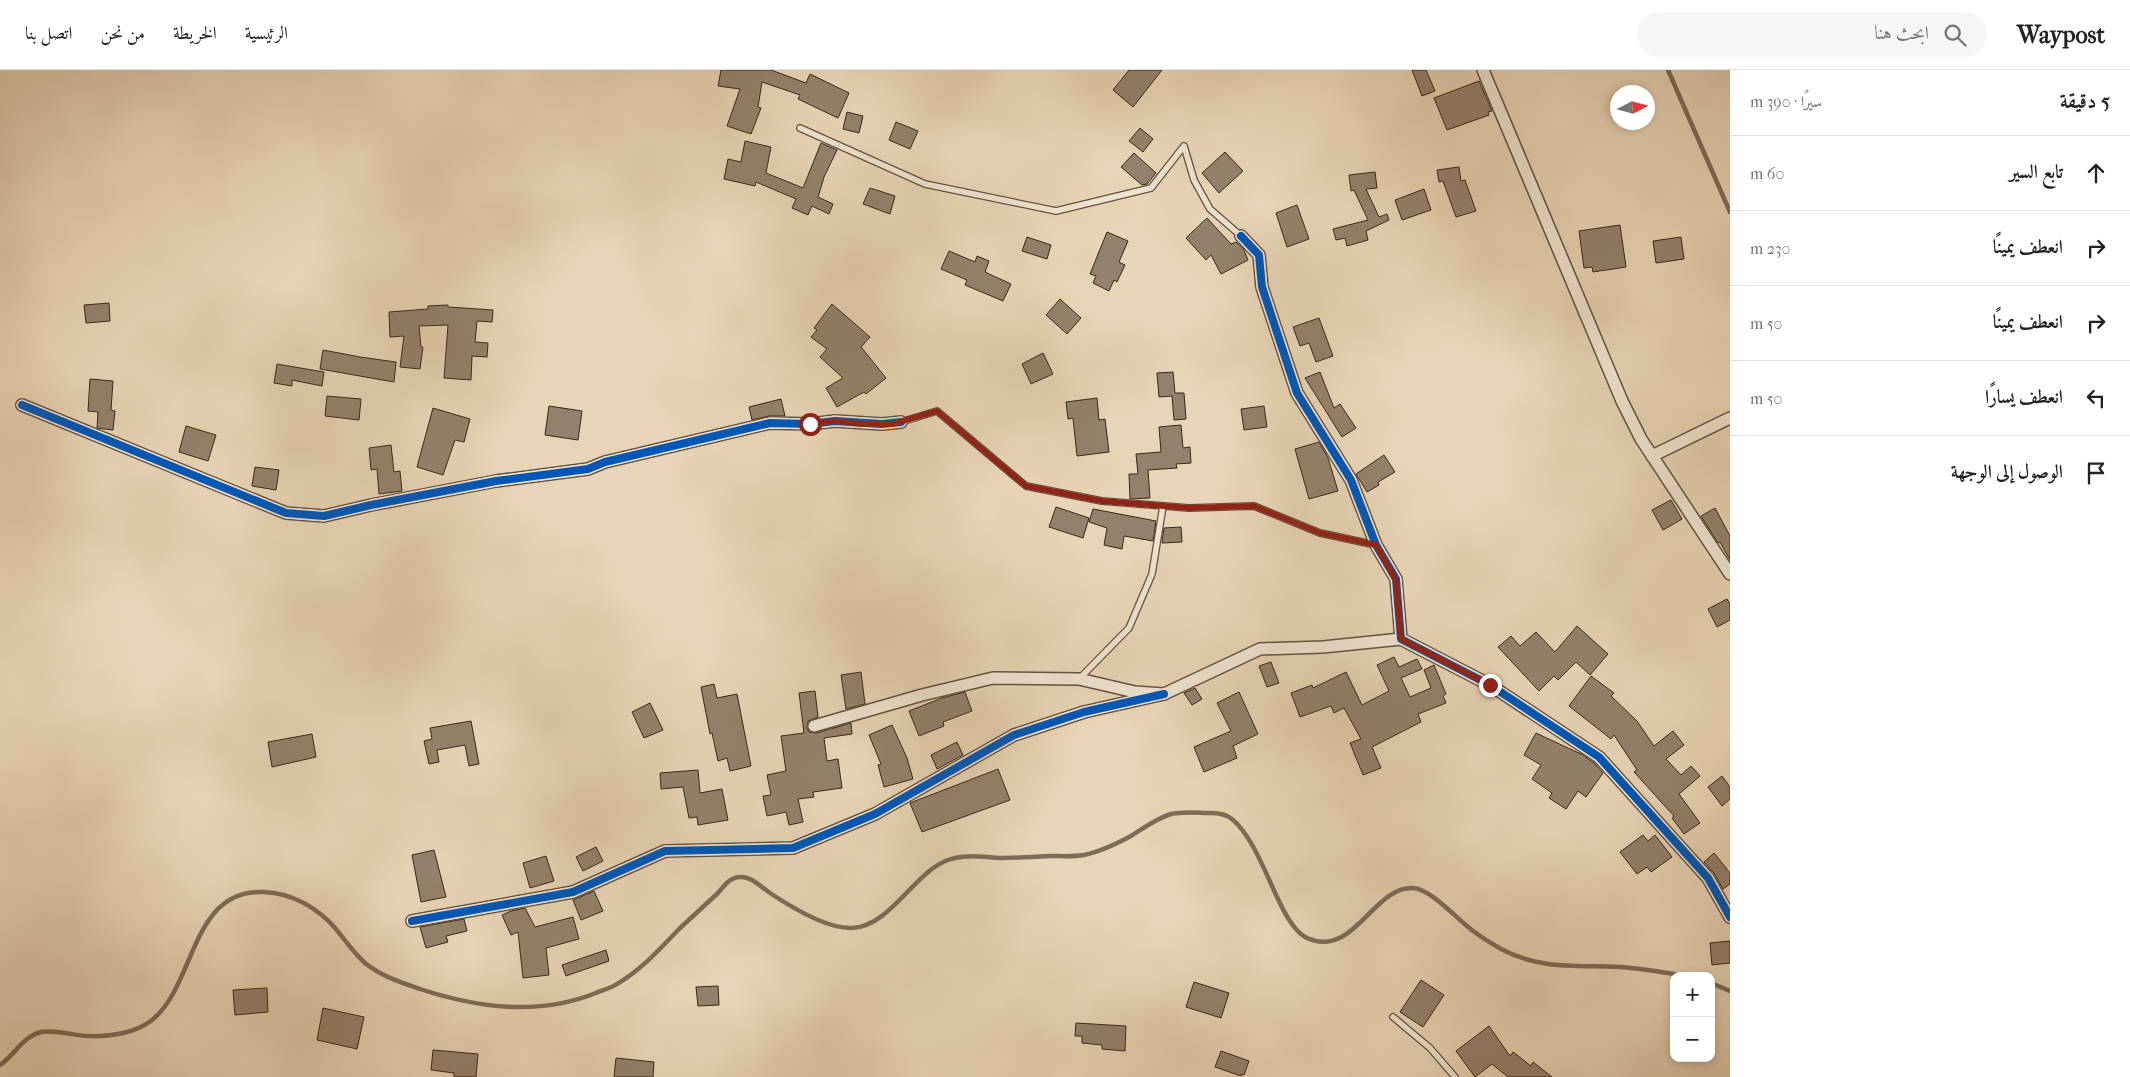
<!DOCTYPE html>
<html lang="ar">
<head>
<meta charset="utf-8">
<style>
  :root { --surface:#fff; --page:#f6f6f6; --text:#222; --muted:#767676; --line:#e0e0e0 }
  body { margin:0; font-family:"IM FELL French Canon",Amiri,serif; background:var(--page); color:var(--text); direction:rtl }
  .controls { position:absolute; right:15px; bottom:15px; display:grid; overflow:hidden; border-radius:10px; box-shadow:0 2px 8px #0003 }
  .controls button { width:45px; height:45px; display:grid; place-items:center; padding:0; border:0; border-bottom:1px solid var(--line); background:var(--surface); color:var(--text); font:25px sans-serif }
  .compass { position:absolute; left:1610px; top:15px; width:45px; height:45px; border-radius:50%; background:var(--surface); box-shadow:0 2px 8px #0003; rotate:84deg }
  .stop { position:absolute; width:15px; height:15px; margin:-11px; border:4px solid #8f2418; border-radius:50%; background:#fff }
  .stop.end { background:#8f2418; border-color:#fff; box-shadow:0 1px 5px #0008 }
  .list { margin:0; padding:0; list-style:none }
  h2 { display:flex; justify-content:space-between; align-items:center; height:65px; margin:0; padding:0 20px; font-size:21px }
  h2 small { font-size:16px; font-weight:400; color:var(--muted) }
  .list li { display:grid; grid-template-columns:32px 1fr auto; gap:15px; align-items:center; box-sizing:border-box; height:75px; padding:0 20px; border-top:1px solid var(--line) }
  .list b { display:block; font-size:19px; white-space:nowrap }
  .list em { font-size:16px; font-style:normal; color:var(--muted) }
  .icon { flex:none; width:28px; height:28px; fill:none; stroke:currentColor; stroke-width:2; stroke-linecap:round; stroke-linejoin:round }
  .map { position:relative; flex:none; width:1730px; height:1007px; overflow:hidden; direction:ltr }
  header { display:flex; align-items:center; gap:30px; box-sizing:border-box; height:70px; padding:0 25px; background:var(--surface); border-bottom:1px solid var(--line) }
  header strong { font-size:24px }
  nav { display:flex; gap:28px; margin-inline-start:auto; font-size:18px }
  .search { width:350px; height:45px; background:var(--page); display:flex; align-items:center; gap:12px; box-sizing:border-box; padding:0 18px; border-radius:28px; color:var(--muted); font-size:19px }
  main { display:flex }
  aside { flex:1; background:var(--surface) }
  .map>svg:first-child { display:block }
</style>
</head>
<body>
<header>
<strong>Waypost</strong>
<div class="search"><svg class="icon" aria-label="search" viewBox="0 0 24 24"><circle cx="10" cy="10" r="6"/><path d="M15 15l6 6"/></svg>ابحث هنا</div>
<nav><a>الرئيسية</a><a>الخريطة</a><a>من نحن</a><a>اتصل بنا</a></nav>
</header>
<main>
<aside>
<h2>5 دقيقة<small>سيرًا · 390 m</small></h2>
<ul class="list">
<li><svg class="icon" aria-label="ahead" viewBox="0 0 24 24"><path d="M12 20V5M6 11l6-6 6 6"/></svg><div><b>تابع السير</b></div><em>60 m</em></li>
<li><svg class="icon" aria-label="right" viewBox="0 0 24 24"><path d="M7 20v-9h11M14 6l5 5-5 5"/></svg><div><b>انعطف يمينًا</b></div><em>230 m</em></li>
<li><svg class="icon" aria-label="right" viewBox="0 0 24 24"><path d="M7 20v-9h11M14 6l5 5-5 5"/></svg><div><b>انعطف يمينًا</b></div><em>50 m</em></li>
<li><svg class="icon" aria-label="left" viewBox="0 0 24 24"><path d="M17 20v-9H6M10 6l-5 5 5 5"/></svg><div><b>انعطف يسارًا</b></div><em>50 m</em></li>
<li><svg class="icon" aria-label="arrive" viewBox="0 0 24 24"><path d="M6 21V4h12l-3 4 3 4H6"/></svg><div><b>الوصول إلى الوجهة</b></div></li>
</ul>
</aside>
<div class="map">
<svg width="1730" height="1007" viewBox="0 0 1730 1007">
  <rect width="100%" height="100%" fill="#e8d4b6"/>
  <filter id="stains"><feTurbulence type="fractalNoise" baseFrequency=".004" numOctaves="4"/><feColorMatrix values="0 0 0 0 .2 0 0 0 0 .09 0 0 0 0 .02 0 0 0 .5 -.17"/></filter>
  <radialGradient id="worn" r=".72"><stop offset=".6" stop-color="#630" stop-opacity="0"/><stop offset="1" stop-color="#630" stop-opacity=".3"/></radialGradient>
  <g fill="none" stroke-linecap="round" stroke-linejoin="round">
    <g stroke="#7e6b58" stroke-width="4.5">
      <polyline points="1668,0 1730,142"/>
      <polyline points="1711,913 1730,921"/>
      <path d="M0 995C15 985 22 967 41 962 56 959 73 966 89 966 109 967 136 963 152 950 196 915 190 819 264 822 292 823 318 838 336 859 345 870 354 883 365 893 381 906 400 912 420 919 478 938 538 946 596 923 603 920 611 918 617 914 641 900 660 879 679 859 692 847 705 835 718 823 724 816 730 807 740 807 751 806 761 817 770 823 791 837 827 859 852 858 891 856 914 802 948 790 965 784 982 787 999 788 1016 788 1033 787 1050 786 1061 786 1073 787 1084 785 1099 782 1118 773 1131 766 1144 758 1157 748 1171 744 1184 741 1199 743 1211 743 1218 743 1227 745 1232 749 1255 768 1270 816 1285 843 1291 853 1297 863 1307 868 1354 889 1373 816 1413 818 1431 819 1458 850 1473 861 1481 867 1492 874 1501 879 1541 900 1576 895 1618 897 1640 898 1663 902 1686 906"/>
    </g>
  </g>
  <g fill="#94816b" stroke="#38271a">
    <polygon points="721,0 771,0 806,13 810,4 849,23 838,48 798,29 800,25 762,12 758,37 761,38 751,64 727,56 740,19 718,16"/>
    <polygon points="1129,0 1162,0 1133,37 1113,20"/>
    <polygon points="1412,0 1426,0 1435,21 1422,26"/>
    <polygon points="1479,11 1492,41 1488,42 1489,45 1447,60 1434,28"/>
    <polygon points="847,42 863,46 859,63 843,59"/>
    <polygon points="896,52 918,61 910,79 889,70"/>
    <polygon points="1140,58 1153,69 1143,82 1129,71"/>
    <polygon points="745,71 771,77 766,103 803,118 821,73 837,80 824,107 818,127 833,134 829,144 812,136 808,145 792,138 796,129 756,112 755,116 724,109 728,89 741,92"/>
    <polygon points="1225,82 1243,101 1219,123 1202,103"/>
    <polygon points="1134,83 1156,103 1147,114 1142,115 1121,97"/>
    <polygon points="1459,97 1461,111 1465,110 1476,141 1456,147 1443,111 1439,112 1437,100"/>
    <polygon points="1375,102 1377,118 1366,119 1379,147 1387,144 1389,150 1366,161 1368,170 1347,176 1345,168 1336,170 1333,159 1368,150 1354,120 1351,121 1349,105"/>
    <polygon points="870,118 895,126 890,144 863,134"/>
    <polygon points="1424,119 1431,140 1402,150 1395,130"/>
    <polygon points="1297,135 1309,169 1287,177 1276,143"/>
    <polygon points="1207,148 1231,174 1236,172 1243,178 1248,190 1221,204 1211,185 1206,190 1186,168"/>
    <polygon points="1620,155 1626,197 1593,202 1592,197 1584,198 1579,161"/>
    <polygon points="1107,162 1128,171 1119,192 1125,195 1117,212 1114,210 1109,221 1093,213 1096,206 1090,204"/>
    <polygon points="1027,167 1051,175 1047,189 1022,181"/>
    <polygon points="1681,167 1684,189 1656,193 1653,171"/>
    <polygon points="949,181 975,192 977,186 989,191 985,202 1011,214 1003,231 965,215 967,210 941,199"/>
    <polygon points="1060,229 1081,248 1067,264 1046,245"/>
    <polygon points="109,233 110,251 86,253 84,235"/>
    <polygon points="832,234 870,267 861,277 886,308 866,324 864,322 837,337 826,318 843,308 820,287 827,279 811,267 817,260 814,258"/>
    <polygon points="448,235 448,237 493,240 492,252 477,251 475,272 488,273 487,287 472,286 471,310 444,308 448,255 419,256 421,277 423,277 420,299 400,297 404,266 390,267 389,242 428,239 428,236"/>
    <polygon points="1319,248 1333,286 1316,292 1309,273 1300,276 1293,257"/>
    <polygon points="323,280 360,287 396,292 394,312 320,299"/>
    <polygon points="1043,283 1053,304 1031,314 1022,294"/>
    <polygon points="277,294 324,302 322,316 292,310 292,316 274,313"/>
    <polygon points="1173,302 1175,323 1184,323 1186,349 1174,350 1172,326 1159,327 1157,303"/>
    <polygon points="1320,302 1334,338 1340,334 1356,358 1342,367 1305,308"/>
    <polygon points="90,309 113,311 111,340 115,341 113,360 97,358 98,342 88,341"/>
    <polygon points="327,326 361,329 359,350 325,346"/>
    <polygon points="1097,328 1099,350 1105,349 1109,382 1077,386 1073,348 1068,349 1066,332"/>
    <polygon points="781,329 785,346 769,346 752,350 749,337"/>
    <polygon points="549,336 582,341 578,370 545,365"/>
    <polygon points="1264,336 1267,357 1244,360 1241,339"/>
    <polygon points="433,338 470,349 464,372 455,370 443,405 417,397"/>
    <polygon points="1181,355 1183,378 1190,377 1191,393 1176,394 1177,398 1148,400 1150,428 1130,429 1129,404 1138,404 1136,384 1161,382 1159,357"/>
    <polygon points="186,356 216,365 208,391 179,382"/>
    <polygon points="1319,372 1328,388 1338,421 1309,429 1295,379"/>
    <polygon points="391,375 394,402 400,401 402,421 379,424 377,399 371,400 369,378"/>
    <polygon points="1384,385 1395,402 1378,412 1379,415 1367,422 1356,404"/>
    <polygon points="255,397 279,400 276,420 252,416"/>
    <polygon points="1671,430 1682,449 1663,460 1652,440"/>
    <polygon points="1056,437 1089,448 1083,468 1049,457"/>
    <polygon points="1715,438 1730,466 1730,490 1720,472 1718,473 1701,446"/>
    <polygon points="1093,439 1156,451 1153,471 1124,466 1122,479 1104,475 1107,458 1089,452"/>
    <polygon points="1181,457 1182,472 1162,473 1164,458"/>
    <polygon points="1727,529 1730,534 1730,550 1717,557 1708,539"/>
    <polygon points="1577,556 1608,584 1590,605 1576,592 1558,610 1554,606 1539,621 1498,577 1511,566 1520,576 1536,562 1555,582"/>
    <polygon points="1394,587 1399,597 1417,589 1422,599 1401,608 1410,627 1431,618 1424,600 1434,595 1446,624 1443,626 1446,633 1418,644 1421,652 1372,677 1381,698 1363,705 1350,673 1361,669 1344,638 1334,643 1331,636 1300,647 1291,623 1312,615 1313,618 1346,602 1362,635 1389,621 1377,595"/>
    <polygon points="1271,592 1279,613 1267,617 1259,596"/>
    <polygon points="861,602 865,634 846,639 841,605"/>
    <polygon points="1591,606 1614,623 1611,626 1637,651 1654,676 1673,661 1684,675 1666,689 1681,705 1691,696 1700,706 1679,724 1700,753 1684,764 1672,748 1674,746 1634,702 1637,700 1614,665 1611,669 1569,636"/>
    <polygon points="714,614 717,628 737,624 751,696 730,701 727,688 718,691 712,663 710,664 701,617"/>
    <polygon points="1195,618 1202,629 1192,635 1184,623"/>
    <polygon points="815,621 818,647 808,651 807,658 809,662 816,663 851,653 852,664 824,668 827,691 838,689 842,718 813,722 814,727 798,729 803,752 789,755 786,742 767,746 763,726 771,725 767,705 786,701 781,666 804,663 799,623"/>
    <polygon points="965,622 972,641 943,652 944,656 919,666 909,641 942,628"/>
    <polygon points="1239,622 1258,664 1233,676 1237,688 1204,702 1194,677 1231,661 1217,633"/>
    <polygon points="650,633 663,660 644,668 632,642"/>
    <polygon points="471,651 479,694 469,696 465,675 437,680 439,692 429,694 424,671 432,669 430,658"/>
    <polygon points="892,655 907,688 913,709 884,717 878,695 881,694 869,665"/>
    <polygon points="1536,663 1583,685 1594,693 1603,703 1586,727 1578,721 1566,739 1549,728 1552,723 1532,709 1541,695 1524,685"/>
    <polygon points="312,664 316,687 272,697 268,672"/>
    <polygon points="957,672 963,685 937,699 931,685"/>
    <polygon points="998,699 1010,730 922,762 910,733"/>
    <polygon points="698,700 700,723 722,719 728,750 698,755 697,747 689,748 683,717 661,719 660,703"/>
    <polygon points="1722,706 1730,717 1730,729 1722,736 1708,717"/>
    <polygon points="1643,765 1648,771 1655,765 1672,787 1651,802 1647,797 1637,804 1620,782"/>
    <polygon points="596,777 603,791 583,801 576,787"/>
    <polygon points="434,780 446,827 421,832 412,785"/>
    <polygon points="1714,783 1730,803 1730,814 1723,819 1714,803 1704,792"/>
    <polygon points="546,786 554,811 530,818 523,793"/>
    <polygon points="594,821 603,841 581,850 573,830"/>
    <polygon points="525,838 535,857 573,847 579,869 546,878 549,905 523,908 518,862 511,865 502,845 511,841"/>
    <polygon points="464,849 467,861 446,866 448,872 426,878 420,857"/>
    <polygon points="1730,871 1730,893 1712,895 1710,873"/>
    <polygon points="606,880 609,891 566,906 562,895"/>
    <polygon points="1421,910 1444,925 1423,957 1400,942"/>
    <polygon points="1194,912 1229,923 1221,948 1186,937"/>
    <polygon points="718,916 719,935 698,936 696,917"/>
    <polygon points="267,918 268,942 235,945 233,920"/>
    <polygon points="323,938 364,947 357,979 317,970"/>
    <polygon points="1076,953 1126,956 1125,981 1102,979 1102,975 1082,973 1082,966 1075,966"/>
    <polygon points="1489,956 1510,986 1513,982 1531,996 1533,992 1552,1007 1508,1007 1492,994 1475,1007 1456,981"/>
    <polygon points="433,980 478,984 476,1007 454,1007 454,1003 431,1000"/>
    <polygon points="1221,981 1249,991 1244,1005 1242,1004 1241,1006 1215,997"/>
    <polygon points="616,988 654,992 653,1007 614,1007"/>
  </g>
  <g fill="none" stroke-linecap="round" stroke-linejoin="round">
    <g stroke="#645241" stroke-width="8">
      <g id="service">
        <polyline points="800,58 925,114 1056,141 1151,118 1184,76 1194,110 1210,139 1241,166"/>
        <polyline points="901,352 937,341 1026,416 1102,431 1189,438 1254,436 1320,463 1376,475"/>
        <polyline points="1079,609 1129,558 1152,504 1163,436"/>
        <polyline points="1393,947 1430,978 1455,1007"/>
      </g>
    </g>
    <g stroke="#645241" stroke-width="14">
      <g id="minor">
        <polyline points="1483,0 1622,331 1641,369 1730,504"/>
        <polyline points="1241,166 1259,185 1262,217 1297,323 1351,410 1376,475 1396,509 1401,569 1490,615 1599,687 1708,808 1730,847"/>
        <polyline points="22,335 286,443 324,446 371,435 496,411 588,399 605,392 770,353 810,354 835,351 882,354 901,352"/>
        <polyline points="1652,386 1730,348"/>
        <polyline points="814,656 922,625 993,608 1079,609 1135,622 1164,624 1260,579 1323,577 1401,569"/>
        <polyline points="412,851 573,822 665,781 793,778 875,744 1014,665 1084,642 1164,624"/>
      </g>
    </g>
    <use href="#service" stroke="#f0e3d0" stroke-width="5.5"/>
    <use href="#minor" stroke="#f0e3d0" stroke-width="11"/>
    <g stroke="#f0e3d0" stroke-width="11">
      <g id="cycleway">
        <polyline points="1241,166 1259,185 1262,217 1297,323 1351,410 1376,475 1396,509 1401,569 1490,615 1599,687 1708,808 1730,847"/>
        <polyline points="22,335 286,443 324,446 371,435 496,411 588,399 605,392 770,353 810,354 835,351 882,354 901,352"/>
        <polyline points="412,851 573,822 665,781 793,778 875,744 1014,665 1084,642 1164,624"/>
      </g>
    </g>
    <use href="#cycleway" stroke="#0057b8" stroke-width="8"/>
  </g>
  <g fill="none" stroke-linecap="round" stroke-linejoin="round">
    <polyline stroke="#8f2418" stroke-width="6" points="810,354 835,351 862,354 892,354 937,341 1026,416 1102,431 1189,438 1254,436 1320,463 1376,475 1396,510 1401,569 1490,615"/>
  </g>
  <rect width="100%" height="100%" filter="url(#stains)"/>
  <rect width="100%" height="100%" fill="url(#worn)"/>
</svg>
<div class="controls">
<button>+</button>
<button>−</button>
</div>
<svg class="compass" viewBox="-18 -18 36 36"><path d="M0-13l5 13h-10z" fill="#e53935"/><path d="M0 13l5-13h-10z" fill="#767676"/></svg>
<div class="stop" style="left:810px;top:354px"></div>
<div class="stop end" style="left:1490px;top:615px"></div>
</div>
</main>
</body>
</html>
